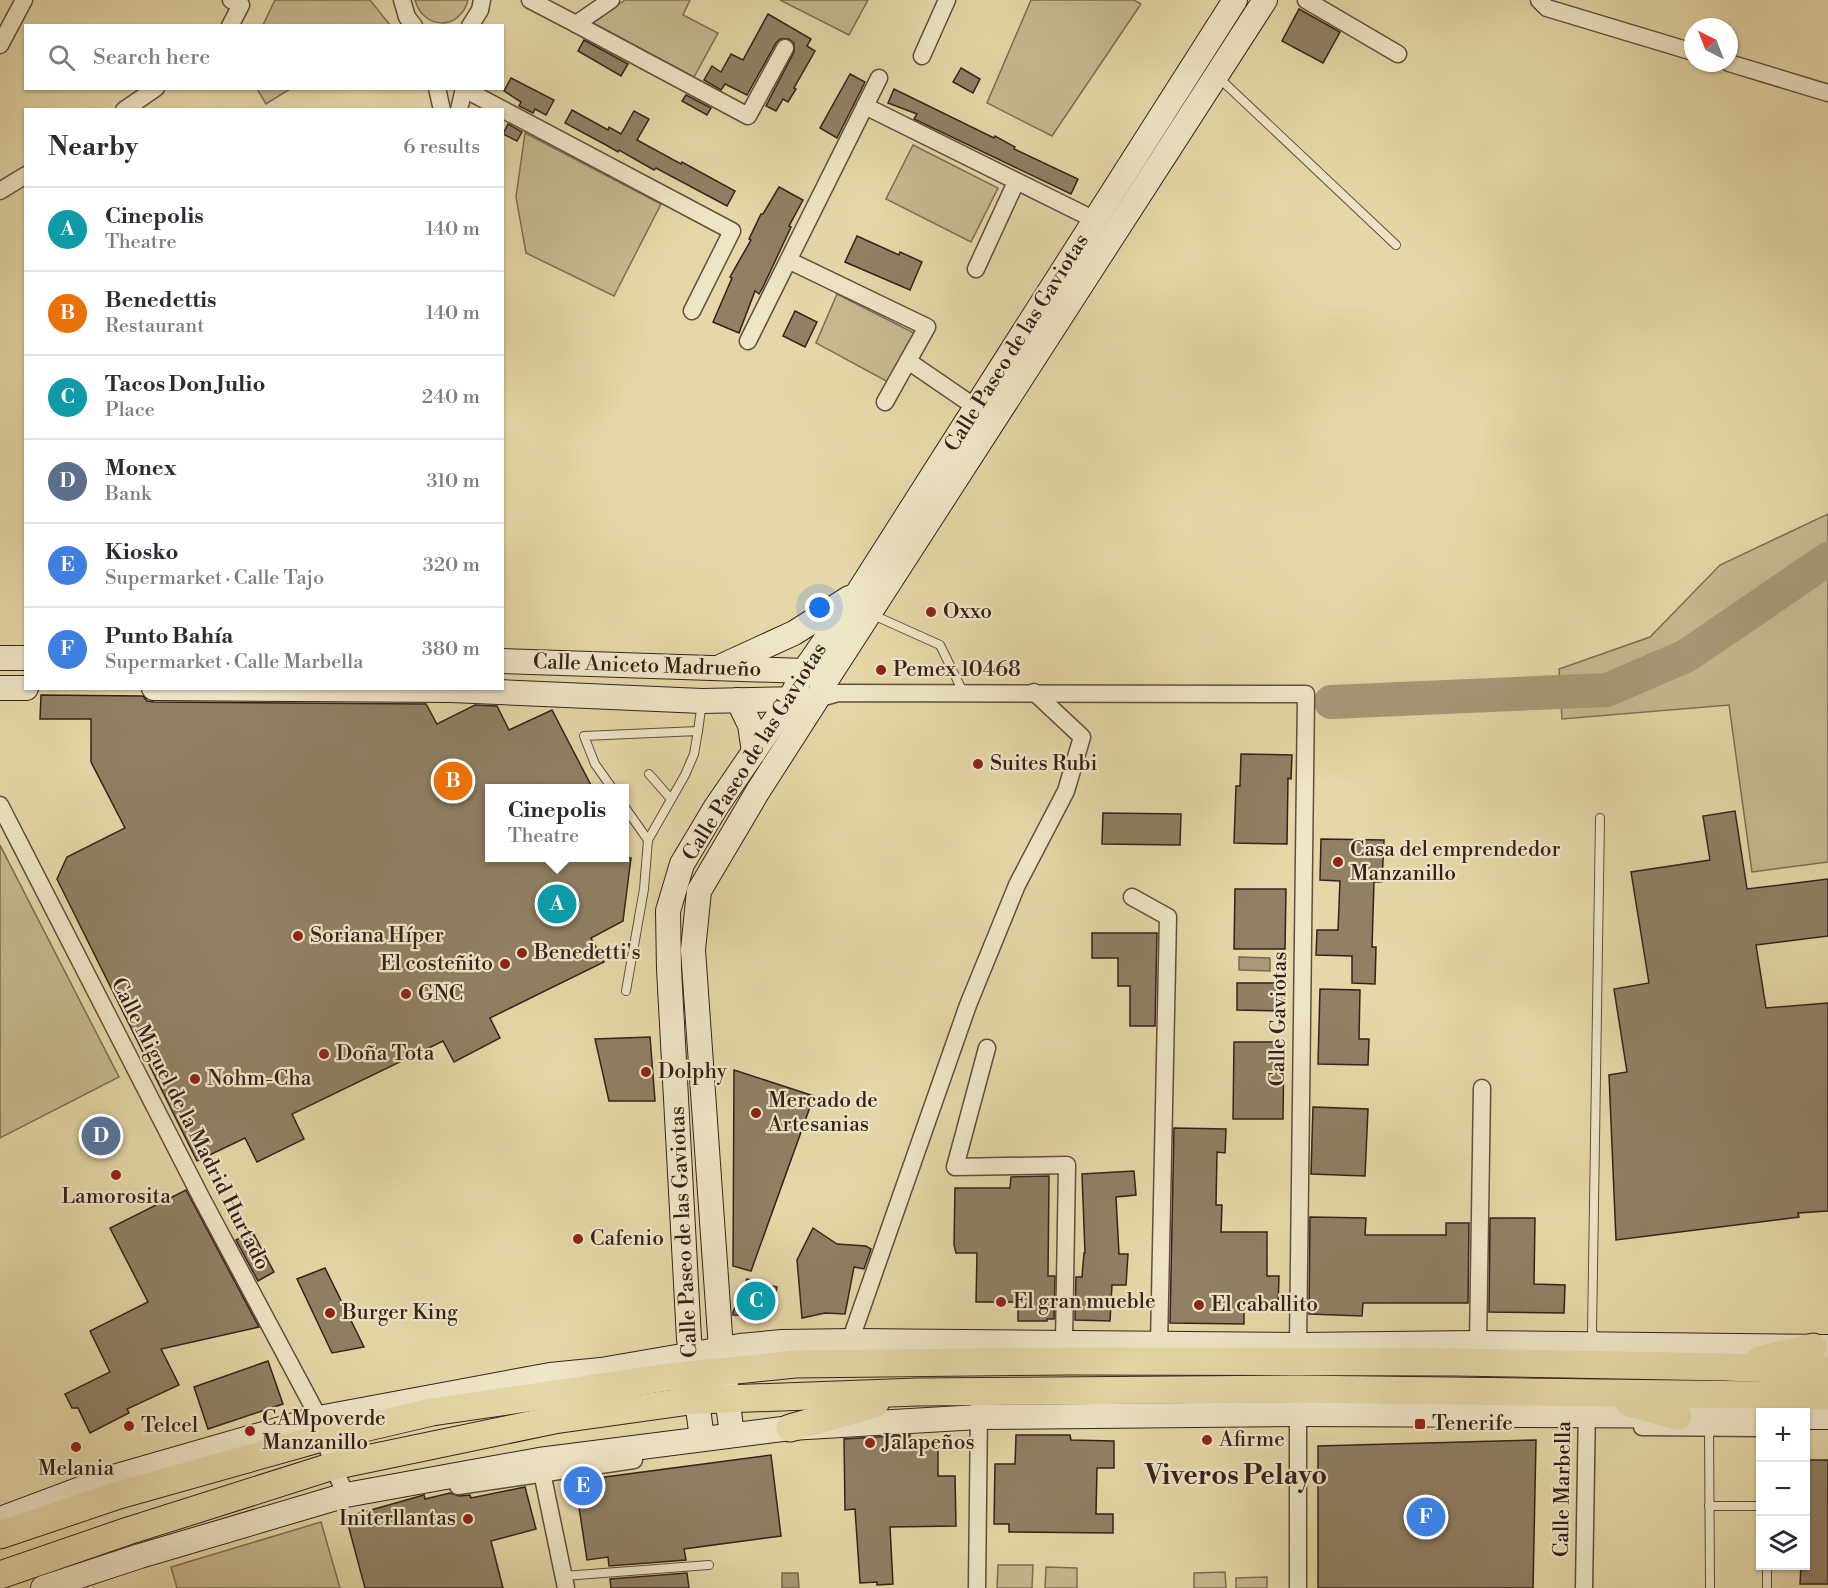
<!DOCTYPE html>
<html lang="en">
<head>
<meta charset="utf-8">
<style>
  :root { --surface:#fff; --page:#f7f7f7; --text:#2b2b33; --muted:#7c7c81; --line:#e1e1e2; --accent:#0b8043 }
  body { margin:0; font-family:"Libre Bodoni",serif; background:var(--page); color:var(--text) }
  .controls { position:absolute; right:18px; bottom:18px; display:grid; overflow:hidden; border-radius:0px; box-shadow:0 2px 4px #0004 }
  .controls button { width:54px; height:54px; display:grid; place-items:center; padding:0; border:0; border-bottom:2px solid var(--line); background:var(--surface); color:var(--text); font:30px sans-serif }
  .compass { position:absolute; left:1684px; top:18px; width:54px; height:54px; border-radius:50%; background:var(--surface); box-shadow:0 2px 4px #0004; rotate:318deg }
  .you { position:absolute; left:820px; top:608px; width:21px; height:21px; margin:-15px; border:4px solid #fff; border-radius:50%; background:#1a73e8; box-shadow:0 0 0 9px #1a73e833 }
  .badge { display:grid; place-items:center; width:39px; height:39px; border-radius:50%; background:var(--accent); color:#fff; font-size:20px; font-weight:700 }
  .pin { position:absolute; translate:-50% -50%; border:3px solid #fff; box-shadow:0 2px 6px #0006 }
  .popup { position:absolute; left:485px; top:784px; width:144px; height:78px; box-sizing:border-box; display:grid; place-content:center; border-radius:0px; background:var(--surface); filter:drop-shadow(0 2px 4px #0005); font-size:20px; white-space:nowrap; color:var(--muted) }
  .popup b { font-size:22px; color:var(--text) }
  .popup::after { content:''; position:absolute; left:50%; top:100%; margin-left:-12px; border:12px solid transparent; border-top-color:var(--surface) }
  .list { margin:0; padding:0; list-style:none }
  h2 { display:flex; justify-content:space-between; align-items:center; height:78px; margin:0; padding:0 24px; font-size:26px }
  h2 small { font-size:20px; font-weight:400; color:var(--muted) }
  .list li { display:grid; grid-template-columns:39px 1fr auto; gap:18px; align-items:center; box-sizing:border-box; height:84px; padding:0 24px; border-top:2px solid var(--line) }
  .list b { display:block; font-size:22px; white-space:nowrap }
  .list p { margin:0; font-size:20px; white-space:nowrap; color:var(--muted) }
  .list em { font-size:20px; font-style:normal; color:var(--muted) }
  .icon { flex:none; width:33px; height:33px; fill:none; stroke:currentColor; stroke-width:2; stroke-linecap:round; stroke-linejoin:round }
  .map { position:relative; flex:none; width:1828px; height:1588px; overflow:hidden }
  .search { position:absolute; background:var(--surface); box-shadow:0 2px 4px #0004; left:24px; top:24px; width:480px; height:66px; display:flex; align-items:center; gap:15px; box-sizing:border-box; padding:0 21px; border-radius:0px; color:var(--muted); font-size:22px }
  .panel { position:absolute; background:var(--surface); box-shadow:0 2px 4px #0004; left:24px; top:108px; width:480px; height:582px; border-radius:0px }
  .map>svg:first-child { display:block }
</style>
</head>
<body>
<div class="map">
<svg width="1828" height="1588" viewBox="0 0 1828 1588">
  <rect width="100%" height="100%" fill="#e5d7a7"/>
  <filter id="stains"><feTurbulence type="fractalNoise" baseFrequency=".00333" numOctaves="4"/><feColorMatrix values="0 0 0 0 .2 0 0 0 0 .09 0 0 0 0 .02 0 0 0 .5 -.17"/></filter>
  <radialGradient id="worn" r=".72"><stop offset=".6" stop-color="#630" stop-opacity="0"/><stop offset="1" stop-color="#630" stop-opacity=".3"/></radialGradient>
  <g fill="#c7b88f" stroke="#7d6d56" stroke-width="1.5">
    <polygon points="275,0 370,0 390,25 263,25"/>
    <path d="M415 0H468C460 31 423 30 415 0Z"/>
    <polygon points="625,0 690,0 683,15 718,33 694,77 593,23"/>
    <polygon points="780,0 868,0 849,35"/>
    <polygon points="1031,0 1134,0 1141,4 1052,136 987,103"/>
    <polygon points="257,89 290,89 266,104"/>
    <polygon points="525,133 661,204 614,296 526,253 516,197"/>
    <polygon points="913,145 998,188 971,242 886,199"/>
    <polygon points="837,294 916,334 888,382 816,343"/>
    <polygon points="1828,514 1828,862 1752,872 1729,705 1562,719 1559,669 1650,637 1720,565"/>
    <polygon points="0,845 119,1077 0,1138"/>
    <polygon points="321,1522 340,1588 177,1588 171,1567"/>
    <polygon points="998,1565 1033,1565 1032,1588 997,1588"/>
    <polygon points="1046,1567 1077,1568 1077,1588 1045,1588"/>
    <polygon points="1225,1572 1226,1588 1194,1588 1194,1573"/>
    <polygon points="1267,1577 1267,1588 1236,1588 1236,1578"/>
  </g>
  <g fill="#a89978" stroke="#796953" stroke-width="1.5">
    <polygon points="1239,957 1270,958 1270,971 1239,970"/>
    <polygon points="782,1573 798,1573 799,1588 782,1588"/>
  </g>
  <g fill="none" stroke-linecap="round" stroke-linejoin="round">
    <polyline stroke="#a89978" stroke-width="34" points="1331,702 1607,690 1686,656 1828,559"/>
  </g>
  <g fill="#908064" stroke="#33221c" stroke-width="1.5">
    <polygon points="1299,9 1340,32 1323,63 1282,41"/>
    <polygon points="768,14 811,39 807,46 815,51 794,88 796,89 788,102 783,99 776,111 766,106 794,52 794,43 789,39 780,39 776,43 747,95 725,84 721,90 704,80 712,66 721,72 731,54 743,60"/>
    <polygon points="584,40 628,64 621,76 578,51"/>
    <polygon points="961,68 980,79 973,93 953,82"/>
    <polygon points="850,74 865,82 837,138 820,128"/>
    <polygon points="511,78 554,100 546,115 535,109 533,113 519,106 521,102 504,91"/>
    <polygon points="894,89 994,138 995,136 1015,147 1014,149 1078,179 1071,194 914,119 917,114 888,103"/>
    <polygon points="686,95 711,108 707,115 682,101"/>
    <polygon points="572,110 608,130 609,127 621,134 634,111 649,119 637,140 681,164 682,162 735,191 727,206 656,168 654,170 619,150 618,152 606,145 565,123"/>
    <polygon points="508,124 522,132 517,141 503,134"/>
    <polygon points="779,187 803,200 789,226 791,227 763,287 759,294 755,291 739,333 713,322 732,278 730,277 751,240 749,239 761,214 763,214"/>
    <polygon points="857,236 899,255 900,252 922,262 910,290 845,262"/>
    <polygon points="795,311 817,322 805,347 783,336"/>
    <polygon points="41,695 143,696 147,701 154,702 426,704 437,724 475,705 497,706 509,730 552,710 593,789 489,789 489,858 631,858 623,921 591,938 604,962 490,1018 500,1038 454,1062 443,1041 292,1114 304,1139 257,1162 245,1138 197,1161 57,879 67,857 125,828 91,762 91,719 40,719"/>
    <polygon points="1241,754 1292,755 1291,779 1288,778 1287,844 1234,843 1236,786 1240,786"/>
    <polygon points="1735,811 1747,889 1828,879 1828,936 1756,945 1766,1008 1828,1003 1828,1211 1798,1213 1799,1217 1616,1240 1609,1075 1627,1072 1614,989 1649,983 1631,872 1710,860 1703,816"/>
    <polygon points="1103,813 1181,814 1180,845 1102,844"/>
    <polygon points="1321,839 1384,840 1382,882 1374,882 1372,947 1376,947 1375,984 1352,983 1352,956 1316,955 1317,930 1338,930 1340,881 1320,880"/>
    <polygon points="1235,889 1286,889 1285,949 1234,949"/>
    <polygon points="1092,933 1157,933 1155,1026 1130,1026 1130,986 1118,986 1118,958 1092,958"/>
    <polygon points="1237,983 1285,983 1284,1011 1237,1010"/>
    <polygon points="1320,989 1360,990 1359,1039 1369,1039 1368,1065 1318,1064"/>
    <polygon points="650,1037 655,1101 609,1101 595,1039"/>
    <polygon points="1234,1042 1284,1042 1283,1119 1233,1119"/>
    <polygon points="734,1070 814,1096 751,1271 733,1266"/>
    <polygon points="1313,1107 1368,1109 1365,1176 1311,1174"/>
    <polygon points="1174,1128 1226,1129 1225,1153 1217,1152 1216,1205 1222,1205 1221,1232 1267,1232 1267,1276 1279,1276 1278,1310 1244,1310 1244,1324 1170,1323"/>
    <polygon points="1134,1171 1136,1195 1116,1197 1119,1254 1128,1254 1126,1285 1112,1285 1110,1321 1075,1320 1076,1277 1082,1277 1084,1253 1085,1253 1082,1174"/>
    <polygon points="1049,1176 1048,1276 1055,1276 1054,1319 1047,1319 1047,1321 1018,1321 1018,1302 976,1302 977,1253 956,1253 954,1245 955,1188 1010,1188 1011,1177"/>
    <polygon points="186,1190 259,1327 161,1349 179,1385 127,1409 129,1413 90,1433 78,1408 72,1408 65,1394 110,1372 90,1331 148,1302 110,1228"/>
    <polygon points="1310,1217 1366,1218 1365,1235 1446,1235 1446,1223 1469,1223 1468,1303 1363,1303 1362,1316 1309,1314"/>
    <polygon points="1490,1218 1535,1218 1534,1284 1565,1285 1564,1313 1489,1312"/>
    <polygon points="813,1228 837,1244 866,1246 871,1249 864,1269 854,1267 845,1314 825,1313 802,1318 797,1260"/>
    <polygon points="252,1231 274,1272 258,1281 236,1240"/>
    <polygon points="325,1268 364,1347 332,1353 297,1279"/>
    <polygon points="747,1279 777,1287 771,1316 733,1315 733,1312"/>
    <polygon points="268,1361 283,1404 208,1429 194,1387"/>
    <polygon points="910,1435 910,1443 938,1442 938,1476 955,1476 956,1526 890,1527 893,1584 877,1585 877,1582 860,1583 855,1509 845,1510 844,1439"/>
    <polygon points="1016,1435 1070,1435 1071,1440 1114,1441 1114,1468 1097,1468 1096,1514 1113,1514 1113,1533 1009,1532 1009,1524 994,1524 995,1464 1015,1464"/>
    <polygon points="1536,1440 1533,1588 1318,1588 1318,1446"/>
    <polygon points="771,1455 781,1536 684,1549 686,1560 609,1566 608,1557 587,1560 575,1481"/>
    <polygon points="1806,1460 1828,1460 1828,1584 1800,1584 1801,1566 1806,1566"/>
    <polygon points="525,1487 536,1529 491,1541 503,1588 365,1588 346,1517 424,1495 425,1499 450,1493 459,1496 470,1495 471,1498"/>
    <polygon points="687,1573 689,1588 611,1588 610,1579"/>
  </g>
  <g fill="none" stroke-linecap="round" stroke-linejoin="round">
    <g stroke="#604f3f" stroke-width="10">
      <g id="lane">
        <polyline points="1218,77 1396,245"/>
        <polyline points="871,614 940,645 963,692"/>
        <polyline points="698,731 702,702"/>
        <polyline points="649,774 671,799"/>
        <polyline points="612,788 595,764 584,736 698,731 694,754 685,775 648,840 644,889 626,991"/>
        <polyline points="624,806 648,840"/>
        <polyline points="1598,1341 1592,1332 1600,818"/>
        <polyline points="1709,1425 1710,1588"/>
        <polyline points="1709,1506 1760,1506"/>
        <polyline points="564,1576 709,1565"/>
        <polyline points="1767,1588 1767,1566"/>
      </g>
    </g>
    <g stroke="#604f3f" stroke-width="19">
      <g id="street">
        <polyline points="402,0 407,17 414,26"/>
        <polyline points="530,0 576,24 611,0"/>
        <polyline points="1306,0 1398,54"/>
        <polyline points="1539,0 1547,8 1693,52"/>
        <polyline points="576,24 748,116 785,48"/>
        <polyline points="230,26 241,5 231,0"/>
        <polyline points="470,26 480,10 482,0"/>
        <polyline points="0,45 24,0"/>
        <polyline points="922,56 947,0"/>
        <polyline points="1729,63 1828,93"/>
        <polyline points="437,88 442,110"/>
        <polyline points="464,89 732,231 692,311"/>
        <polyline points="865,106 1095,220"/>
        <polyline points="124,110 156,88"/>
        <polyline points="459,110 464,88"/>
        <polyline points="0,191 26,175"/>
        <polyline points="790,261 927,327 885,402"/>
        <polyline points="976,269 1016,182"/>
        <polyline points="748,341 879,78"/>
        <polyline points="908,361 984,413"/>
        <polyline points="817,699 838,693 1306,694 1298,1345"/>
        <polyline points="0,805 202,1199 319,1418 333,1466 346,1495"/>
        <polyline points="1132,897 1168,917 1159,1344"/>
        <polyline points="987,1048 955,1167 1067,1165 1064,1341"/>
        <polyline points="854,1341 854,1330 968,1005 1017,885 1066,791 1082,737 1034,692"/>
        <polyline points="1478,1343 1482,1088"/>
        <polyline points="1298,1414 1298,1588"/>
        <polyline points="1642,1427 1760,1428"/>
        <polyline points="540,1463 566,1588"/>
        <polyline points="458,1486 634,1460"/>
        <polyline points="977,1588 979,1408"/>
        <polyline points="1584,1588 1587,1405"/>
      </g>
    </g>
    <g stroke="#33221c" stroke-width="26">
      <g id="secondary">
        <polyline points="0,658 26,658"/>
        <polyline points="502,661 804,671 816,675"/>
        <polyline points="722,666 794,633 849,598"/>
        <polyline points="0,688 26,688"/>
        <polyline points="154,688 451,690 702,701 803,699"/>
        <polyline points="738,700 750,725 754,752"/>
        <polyline points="1806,1417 1828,1417"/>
        <polyline points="732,1435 721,1349 693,950 699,891 758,791 817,699 827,679 1265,0"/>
        <polyline points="702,1439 689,1339 669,969 668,911 682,864 716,807 790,699 804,671 859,591 1235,0"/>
        <polyline points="0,1519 110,1478 319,1418 550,1375 601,1370 740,1346 782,1342 854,1341 1298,1345 1478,1343 1828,1347"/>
        <polyline points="43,1588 140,1556 346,1495 539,1460 790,1428 979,1417 1298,1414 1760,1416"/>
      </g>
    </g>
    <g stroke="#33221c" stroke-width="29">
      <g id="primary">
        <polyline points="1759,1360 1813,1347"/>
        <polyline points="1629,1403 1678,1416"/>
        <polyline points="790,1428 875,1404"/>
        <polyline points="0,1535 119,1495 325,1437 432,1412 669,1377 795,1364 1070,1361 1455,1362 1726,1367 1828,1371"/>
        <polyline points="0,1575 128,1531 333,1466 554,1420 697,1400 917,1392 1296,1389 1828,1396"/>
      </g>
    </g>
    <use href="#lane" stroke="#eee5c6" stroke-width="8"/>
    <use href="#street" stroke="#eee5c6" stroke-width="16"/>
    <use href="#secondary" stroke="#eee5c6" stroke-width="24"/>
    <use href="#primary" stroke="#e5d7a7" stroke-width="27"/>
  </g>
  <g fill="#8f2418" stroke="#eee5c6" stroke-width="2">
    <circle cx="931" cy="612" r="6"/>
    <circle cx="881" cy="670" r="6"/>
    <circle cx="978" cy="764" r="6"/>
    <circle cx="1338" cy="862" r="6"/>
    <circle cx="298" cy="936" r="6"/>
    <circle cx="522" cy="953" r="6"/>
    <circle cx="505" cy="964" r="6"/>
    <circle cx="406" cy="994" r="6"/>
    <circle cx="324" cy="1054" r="6"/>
    <circle cx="646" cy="1072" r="6"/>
    <circle cx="195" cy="1079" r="6"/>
    <circle cx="756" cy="1113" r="6"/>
    <circle cx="116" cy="1175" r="6"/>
    <circle cx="578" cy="1239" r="6"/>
    <circle cx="1001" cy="1302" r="6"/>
    <circle cx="1199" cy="1305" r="6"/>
    <circle cx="330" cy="1313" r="6"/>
    <rect x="1414" y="1418" width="12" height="12" rx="3"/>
    <circle cx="129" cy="1426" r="6"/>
    <circle cx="250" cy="1431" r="6"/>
    <circle cx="1207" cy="1440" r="6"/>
    <circle cx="870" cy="1443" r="6"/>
    <circle cx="76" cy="1447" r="6"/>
    <circle cx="468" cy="1519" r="6"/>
  </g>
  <g text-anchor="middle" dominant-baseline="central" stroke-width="4.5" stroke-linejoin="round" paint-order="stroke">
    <g font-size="21" fill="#33221c" stroke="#eee5c6">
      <text transform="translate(1017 343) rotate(-58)">Calle Paseo de las Gaviotas</text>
      <text transform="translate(647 666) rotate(2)">Calle Aniceto Madrueño</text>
      <text transform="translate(755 752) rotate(-58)">Calle Paseo de las Gaviotas</text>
      <text transform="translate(1279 1019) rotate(-89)">Calle Gaviotas</text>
      <text transform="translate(190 1124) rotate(63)">Calle Miguel de la Madrid Hurtado</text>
      <text transform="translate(684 1232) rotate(-93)">Calle Paseo de las Gaviotas</text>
      <text transform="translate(1563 1489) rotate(-89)">Calle Marbella</text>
    </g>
    <g font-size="21" fill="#33221c" stroke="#eee5c6" text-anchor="start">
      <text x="943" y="612">Oxxo</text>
      <text x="893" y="670">Pemex 10468</text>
      <text x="990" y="764">Suites Rubi</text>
      <text x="1350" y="850">Casa del emprendedor<tspan x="1350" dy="24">Manzanillo</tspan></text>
      <text x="310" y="936">Soriana Híper</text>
      <text x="534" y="953">Benedetti's</text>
      <text x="493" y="964" text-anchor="end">El costeñito</text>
      <text x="418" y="994">GNC</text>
      <text x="336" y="1054">Doña Tota</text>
      <text x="658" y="1072">Dolphy</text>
      <text x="207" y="1079">Nohm-Cha</text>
      <text x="768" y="1101">Mercado de<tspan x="768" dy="24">Artesanias</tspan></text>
      <text x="116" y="1197" text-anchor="middle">Lamorosita</text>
      <text x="590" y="1239">Cafenio</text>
      <text x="1013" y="1302">El gran mueble</text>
      <text x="1211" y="1305">El caballito</text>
      <text x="342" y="1313">Burger King</text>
      <text x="262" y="1419">CAMpoverde<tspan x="262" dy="24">Manzanillo</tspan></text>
      <text x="1432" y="1424">Tenerife</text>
      <text x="141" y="1426">Telcel</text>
      <text x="1219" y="1440">Afirme</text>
      <text x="882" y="1443">Jalapeños</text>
      <text x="76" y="1469" text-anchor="middle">Melania</text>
      <text x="456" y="1519" text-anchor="end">Initerllantas</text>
    </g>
    <g font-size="27" font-weight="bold" fill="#33221c" stroke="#eee5c6">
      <text x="1236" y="1476">Viveros Pelayo</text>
    </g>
  </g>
  <rect width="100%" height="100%" filter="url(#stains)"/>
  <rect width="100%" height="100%" fill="url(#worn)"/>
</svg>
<div class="controls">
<button>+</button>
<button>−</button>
<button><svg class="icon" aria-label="layers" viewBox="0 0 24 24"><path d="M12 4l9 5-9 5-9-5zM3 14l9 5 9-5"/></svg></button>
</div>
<svg class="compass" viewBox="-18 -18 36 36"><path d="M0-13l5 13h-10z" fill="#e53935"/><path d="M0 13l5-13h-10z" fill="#7c7c81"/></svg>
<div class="you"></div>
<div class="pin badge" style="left:557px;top:904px;background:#0f9aa8">A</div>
<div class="popup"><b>Cinepolis</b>Theatre</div>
<div class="pin badge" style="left:453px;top:781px;background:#e8710a">B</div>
<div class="pin badge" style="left:756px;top:1301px;background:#0f9aa8">C</div>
<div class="pin badge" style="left:101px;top:1136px;background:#5c6f8a">D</div>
<div class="pin badge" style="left:583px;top:1486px;background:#3f7fe0">E</div>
<div class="pin badge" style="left:1426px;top:1517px;background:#3f7fe0">F</div>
<div class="search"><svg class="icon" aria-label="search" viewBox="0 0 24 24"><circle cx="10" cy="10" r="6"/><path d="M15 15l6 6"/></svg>Search here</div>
<section class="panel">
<h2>Nearby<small>6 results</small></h2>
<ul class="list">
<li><span class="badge" style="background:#0f9aa8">A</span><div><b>Cinepolis</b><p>Theatre</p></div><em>140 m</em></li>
<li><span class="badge" style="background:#e8710a">B</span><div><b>Benedettis</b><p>Restaurant</p></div><em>140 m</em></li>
<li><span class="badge" style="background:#0f9aa8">C</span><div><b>Tacos Don Julio</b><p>Place</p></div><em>240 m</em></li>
<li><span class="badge" style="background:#5c6f8a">D</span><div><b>Monex</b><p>Bank</p></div><em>310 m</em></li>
<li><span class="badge" style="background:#3f7fe0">E</span><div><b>Kiosko</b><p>Supermarket · Calle Tajo</p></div><em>320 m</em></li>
<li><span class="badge" style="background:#3f7fe0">F</span><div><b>Punto Bahía</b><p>Supermarket · Calle Marbella</p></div><em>380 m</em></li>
</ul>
</section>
</div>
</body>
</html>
